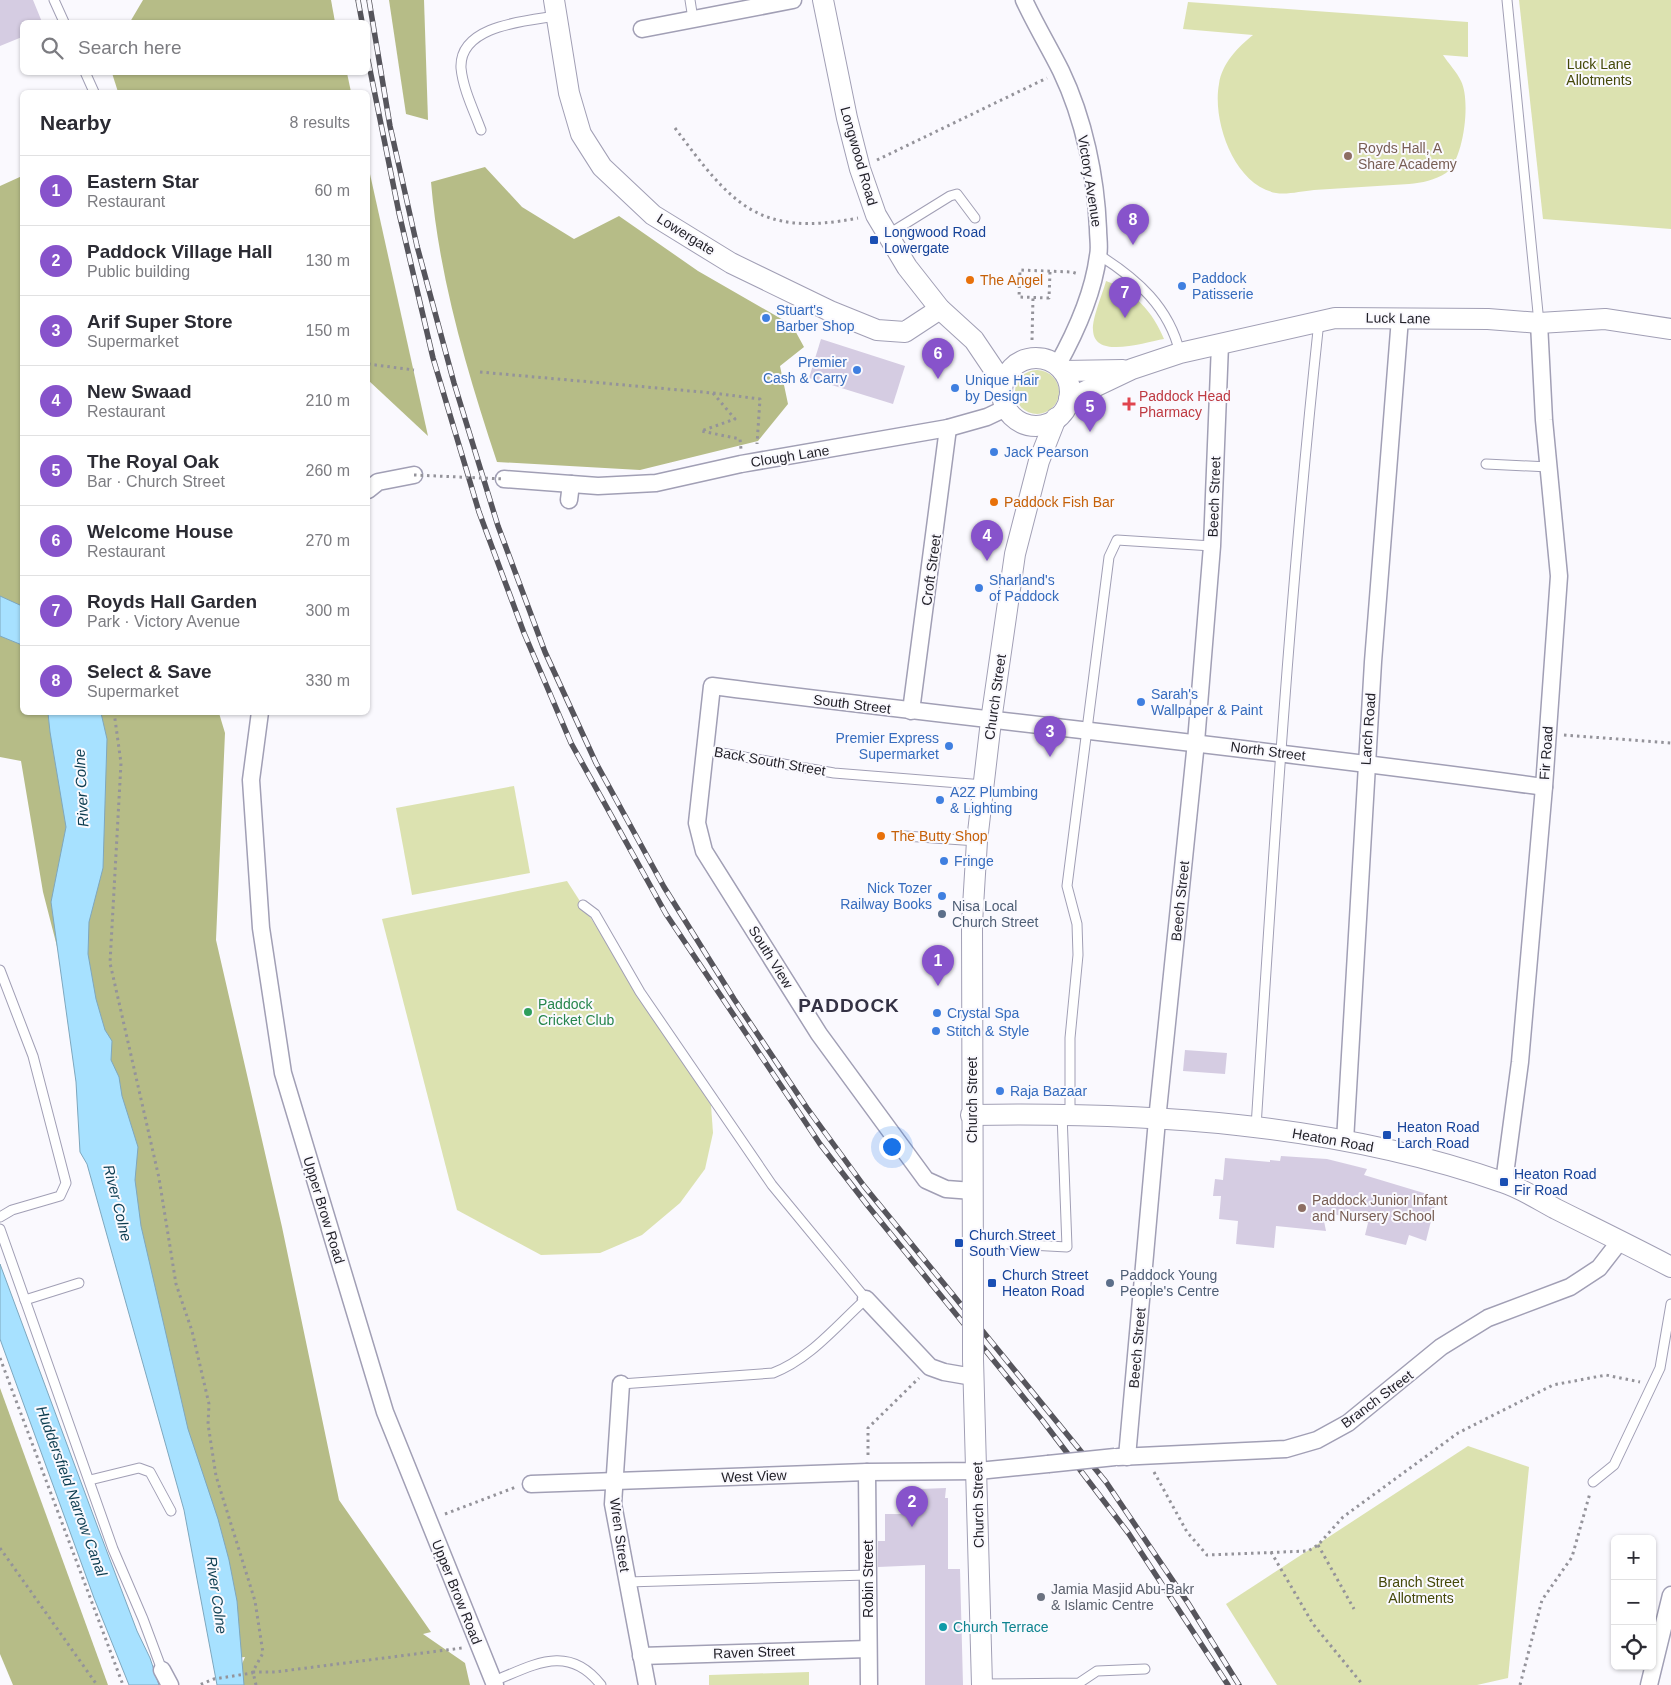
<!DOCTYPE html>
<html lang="en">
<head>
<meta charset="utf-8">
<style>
  :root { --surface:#fff; --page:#f2f2f3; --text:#2b2b33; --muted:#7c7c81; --line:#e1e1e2; --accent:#8753cb }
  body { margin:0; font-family:Helvetica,sans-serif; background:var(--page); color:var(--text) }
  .controls { position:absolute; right:15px; bottom:15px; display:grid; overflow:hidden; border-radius:8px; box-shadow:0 1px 4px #0004 }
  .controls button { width:45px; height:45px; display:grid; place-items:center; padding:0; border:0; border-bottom:1px solid var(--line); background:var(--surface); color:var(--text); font:25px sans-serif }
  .you { position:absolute; left:891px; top:1146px; width:18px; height:18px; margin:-12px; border:4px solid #fff; border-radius:50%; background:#1a73e8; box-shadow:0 0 0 8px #1a73e833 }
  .badge { display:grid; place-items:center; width:32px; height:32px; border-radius:50%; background:var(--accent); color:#fff; font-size:16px; font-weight:700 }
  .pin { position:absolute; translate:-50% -41px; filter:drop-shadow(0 1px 2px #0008) }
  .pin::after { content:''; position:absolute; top:26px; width:18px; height:15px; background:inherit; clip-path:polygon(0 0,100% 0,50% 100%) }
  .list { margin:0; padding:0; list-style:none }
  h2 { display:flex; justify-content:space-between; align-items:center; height:65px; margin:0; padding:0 20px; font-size:21px }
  h2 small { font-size:16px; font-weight:400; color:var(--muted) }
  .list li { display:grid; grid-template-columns:32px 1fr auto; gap:15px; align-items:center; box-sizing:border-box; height:70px; padding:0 20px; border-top:1px solid var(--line) }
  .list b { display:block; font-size:19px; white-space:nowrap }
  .list p { margin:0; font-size:16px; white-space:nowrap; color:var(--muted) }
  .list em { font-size:16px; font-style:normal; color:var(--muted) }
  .icon { flex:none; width:28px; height:28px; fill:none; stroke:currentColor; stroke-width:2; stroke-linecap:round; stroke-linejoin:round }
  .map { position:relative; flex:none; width:1671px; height:1685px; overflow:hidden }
  .search { position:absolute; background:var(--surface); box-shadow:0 1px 4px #0004; left:20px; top:20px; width:350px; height:55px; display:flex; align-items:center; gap:12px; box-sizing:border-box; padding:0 18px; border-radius:8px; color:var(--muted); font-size:19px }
  .panel { position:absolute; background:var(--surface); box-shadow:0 1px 4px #0004; left:20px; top:90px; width:350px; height:625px; border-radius:8px }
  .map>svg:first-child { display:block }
</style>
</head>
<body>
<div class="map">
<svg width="1671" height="1685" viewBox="0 0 1671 1685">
  <rect width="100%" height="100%" fill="#faf9fe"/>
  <g fill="#dce2b0">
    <polygon points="1519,0 1671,0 1671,229 1543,219"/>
    <path d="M1188 2 1468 22V57L1443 55C1448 63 1457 72 1461 81 1471 100 1464 160 1446 173 1435 180 1422 183 1409 184 1377 186 1346 188 1314 190 1302 191 1287 195 1276 193 1234 185 1212 121 1219 84 1222 63 1238 47 1253 35L1183 29Z"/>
    <path d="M1106 281C1134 291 1153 312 1164 339 1145 342 1094 360 1093 330 1092 318 1103 293 1106 281Z"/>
    <circle cx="1037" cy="392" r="22"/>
    <polygon points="514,786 530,873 412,895 396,808"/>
    <polygon points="567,881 711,1105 713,1133 705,1169 680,1203 642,1235 600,1253 541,1255 457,1210 382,919"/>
    <polygon points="1468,1446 1529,1467 1508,1678 1477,1685 1277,1685 1226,1604"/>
    <polygon points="809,1672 809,1685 709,1685 709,1675"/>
  </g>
  <g fill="#b6bc87">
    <polygon points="143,0 331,0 335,22 130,22"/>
    <polygon points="389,0 424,0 428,120 406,114"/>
    <polygon points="112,73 347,73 351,92 118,92"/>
    <polygon points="368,165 428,436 368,380"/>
    <path d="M485 167 522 207 574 239 619 216 698 271 792 325 804 347 780 366 788 404 758 441 640 470 497 462C467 371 439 278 431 182Z"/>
    <polygon points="22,176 22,712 219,713 225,733 216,940 282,1227 339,1500 431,1632 423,1634 465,1663 470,1685 233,1685 245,1657 237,1658 144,1285 43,892 21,761 0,757 0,186"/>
    <polygon points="0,1388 108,1685 13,1685 0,1654"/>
  </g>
  <g fill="#a7e1ff" stroke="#7ea7be">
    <polygon points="0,596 22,606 22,645 0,636"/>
    <polygon points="48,713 101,713 107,739 103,868 89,922 88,954 96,999 105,1030 112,1041 111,1060 119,1077 122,1096 138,1147 135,1180 141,1226 188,1429 218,1519 229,1560 237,1601 244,1685 217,1685 184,1510 87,1164 80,1152 76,1082 51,902 66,827 50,732"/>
    <polygon points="0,1264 98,1528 137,1631 150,1658 159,1685 129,1685 94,1598 0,1339"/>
  </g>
  <g fill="#d5cce2">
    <polygon points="0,0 33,0 42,22 22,22 22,37 0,46"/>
    <polygon points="821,339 905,366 893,404 809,378"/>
    <polygon points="1185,1050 1227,1053 1225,1074 1183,1071"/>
    <polygon points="1281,1156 1327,1159 1367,1169 1364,1175 1437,1197 1426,1241 1409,1235 1406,1245 1365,1235 1368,1223 1322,1211 1326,1231 1276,1226 1274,1248 1236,1244 1238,1221 1219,1219 1221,1196 1213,1196 1215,1179 1223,1180 1225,1158 1270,1162 1270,1160 1280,1161"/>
    <polygon points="946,1488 945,1498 948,1498 948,1569 960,1569 963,1685 925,1685 925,1565 878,1567 878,1541 885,1541 885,1514 917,1514 917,1499 920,1498 920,1489"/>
  </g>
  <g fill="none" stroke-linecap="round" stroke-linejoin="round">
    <g stroke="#a19fb5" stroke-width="11">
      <g id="service">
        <polyline points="54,0 64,22"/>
        <polyline points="690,0 693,19"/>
        <polyline points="1507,0 1539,323"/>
        <polyline points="85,72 94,92"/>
        <path d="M481 130C474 111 463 89 461 68 459 25 526 21 556 16"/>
        <polyline points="887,235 950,196 957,194 975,218"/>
        <path d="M1099 255C1137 279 1169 307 1180 353"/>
        <polyline points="1486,464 1549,467"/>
        <polyline points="705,750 834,773 984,785"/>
        <polyline points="905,836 977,841"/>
        <path d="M583 905 595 914 640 992 772 1185 866 1299C837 1325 810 1359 773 1373L621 1384"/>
        <polyline points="0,970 33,1056 66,1183 60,1196 12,1210 0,1217"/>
        <polyline points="1070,1113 1070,1038 1078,955 1077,924 1067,886 1109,557 1117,540 1212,546"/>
        <path d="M1256 1127C1273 858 1290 589 1319 321"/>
        <polyline points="0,1229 113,1549 143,1619 162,1670"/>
        <polyline points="973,1242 1067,1247 1062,1114"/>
        <polyline points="25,1300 79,1283"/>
        <polyline points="90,1480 139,1468 150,1472 171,1511"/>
        <polyline points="1593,1482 1614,1465 1660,1368 1671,1304"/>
        <polyline points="627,1582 867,1575"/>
        <path d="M494 1681C534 1665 568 1643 601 1685"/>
        <polyline points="982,1684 1079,1683 1097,1671 1145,1669"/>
      </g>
    </g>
    <g stroke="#a19fb5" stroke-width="19">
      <g id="minor">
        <path d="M1024 0C1035 24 1049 47 1061 71 1084 119 1096 177 1098 229 1098 238 1100 248 1098 256 1093 295 1076 332 1057 366"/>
        <polyline points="642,29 793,0"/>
        <polyline points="504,479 598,486 656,483 741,464 948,428 987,417 1006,408"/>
        <polyline points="368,490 378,482 414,475"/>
        <polyline points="569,500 571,484"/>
        <polyline points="911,711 948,428"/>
        <polyline points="260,712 251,780 261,928 283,1073 385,1412 495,1685"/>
        <polyline points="1345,1141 1373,662 1400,318"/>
        <polyline points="1504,1182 1520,1062 1544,787 1559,576 1544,420 1539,323"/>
        <path d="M973 1191 946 1189 926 1180 819 1034 704 851 697 823 712 686C989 721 1267 749 1544 787"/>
        <polyline points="866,1299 930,1367 944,1372 973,1377"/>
        <polyline points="621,1384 613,1504 647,1685"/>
        <polyline points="1118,1457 1286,1449 1317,1440 1348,1423 1441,1347 1488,1318 1570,1287 1599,1268 1620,1241"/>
        <polyline points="1127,1457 1157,1120 1196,742 1212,546 1220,344"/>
        <polyline points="867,1472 869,1685"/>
        <polyline points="531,1484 867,1472 978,1471 1048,1464"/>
        <polyline points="641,1656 868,1649"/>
        <polyline points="162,1670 170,1685"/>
        <polyline points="1649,1685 1671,1595"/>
      </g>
    </g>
    <g stroke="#a19fb5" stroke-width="22">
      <g id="tertiary">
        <polyline points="554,0 569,93 581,134 602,167 653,215 731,263 830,311 877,330 905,332 940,309"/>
        <polyline points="823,0 847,118 860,169 876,215 907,267 940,309 974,340 1003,383"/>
        <circle cx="1036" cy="392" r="34"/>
        <polyline points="1063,371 1123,370"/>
        <polyline points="1069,399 1132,369 1180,353 1335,318 1488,319 1539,323 1605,319 1671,329"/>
        <path d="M971 1115C1148 1112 1333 1123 1502 1182 1521 1188 1539 1200 1556 1209 1594 1228 1633 1247 1671 1267"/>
        <polyline points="973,1292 972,923 977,841 991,721 1015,554 1039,461 1056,418"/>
        <polyline points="973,1359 982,1685"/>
      </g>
    </g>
    <g stroke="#94939a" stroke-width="3" stroke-dasharray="2.5 4" stroke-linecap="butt">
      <path d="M675 128C731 203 757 238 858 218"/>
      <polyline points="877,160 1047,78"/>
      <polyline points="1050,272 1049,298 1019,297 1020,270 1072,272 1078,274"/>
      <polyline points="1032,340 1033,297"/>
      <polyline points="368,364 414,370"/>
      <polyline points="480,372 713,393 760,399 757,444"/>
      <polyline points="713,393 735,419 701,431 740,439 741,449"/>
      <polyline points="114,712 121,763 110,963 159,1178 176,1284 192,1331 209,1404 208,1424 216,1476 255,1601 263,1653 252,1673 214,1679 199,1685"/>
      <polyline points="1564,735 1671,743"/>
      <polyline points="0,1358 123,1685"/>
      <polyline points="868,1455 868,1428 919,1378"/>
      <polyline points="1154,1472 1187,1532 1207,1555 1308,1551 1318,1545 1343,1517 1458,1433 1553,1385 1606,1375 1640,1382"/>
      <polyline points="445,1514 516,1487"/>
      <polyline points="1318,1545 1354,1609"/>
      <polyline points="0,1548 97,1685"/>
      <polyline points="1271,1552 1313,1624 1363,1685"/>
      <polyline points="256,1685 253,1672 275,1672 462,1648"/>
      <polyline points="1520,1685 1542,1600 1572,1557 1590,1493"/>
    </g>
    <use href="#service" stroke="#fff" stroke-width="9"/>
    <use href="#minor" stroke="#fff" stroke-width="16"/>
    <use href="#tertiary" stroke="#fff" stroke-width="20"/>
    <g stroke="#56555c" stroke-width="5.5">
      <g id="rail">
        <polyline points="358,0 362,22"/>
        <polyline points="369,0 390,126 417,246 454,383 498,526 545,652 596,763 664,887 734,999 807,1108 864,1186 1106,1482 1188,1603 1239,1685"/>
        <polyline points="368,60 399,213 433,358 479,512 524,633 571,743 666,914 820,1144 868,1206 1042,1420 1129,1534 1228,1685"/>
      </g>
    </g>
    <use href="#rail" stroke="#faf9fe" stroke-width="4" stroke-dasharray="11" stroke-linecap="butt"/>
    <g stroke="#a19fb5" stroke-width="19" stroke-linecap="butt">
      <polyline id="minor-bridge" points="1048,1464 1115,1457"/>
    </g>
    <g stroke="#a19fb5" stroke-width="22" stroke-linecap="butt">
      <polyline id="tertiary-bridge" points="973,1292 973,1359"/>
    </g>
    <polyline stroke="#94939a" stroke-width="3" stroke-dasharray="2.5 4" stroke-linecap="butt" points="414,475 504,479"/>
    <use href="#minor-bridge" stroke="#fff" stroke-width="16"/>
    <use href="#tertiary-bridge" stroke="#fff" stroke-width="20"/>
  </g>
  <g fill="#8d6e63" stroke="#faf9fe" stroke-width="2">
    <circle cx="1348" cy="156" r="5"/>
    <circle cx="1302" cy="1208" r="5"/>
  </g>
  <g fill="#1a4fb4" stroke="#faf9fe" stroke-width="2">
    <rect x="869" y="235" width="10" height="10" rx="2.5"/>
    <rect x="1382" y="1130" width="10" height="10" rx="2.5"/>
    <rect x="1499" y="1177" width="10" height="10" rx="2.5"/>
    <rect x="954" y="1238" width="10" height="10" rx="2.5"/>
    <rect x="987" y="1278" width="10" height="10" rx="2.5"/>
  </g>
  <g fill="#e8710a" stroke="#faf9fe" stroke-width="2">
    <circle cx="970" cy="280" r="5"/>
    <circle cx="994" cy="502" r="5"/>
    <circle cx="881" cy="836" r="5"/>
  </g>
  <g fill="#3f7fe0" stroke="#faf9fe" stroke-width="2">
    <circle cx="1182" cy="286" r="5"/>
    <circle cx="766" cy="318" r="5"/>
    <circle cx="857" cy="370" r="5"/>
    <circle cx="955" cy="388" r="5"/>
    <circle cx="994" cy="452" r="5"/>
    <circle cx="979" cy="588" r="5"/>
    <circle cx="1141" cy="702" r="5"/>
    <circle cx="949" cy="746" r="5"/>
    <circle cx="940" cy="800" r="5"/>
    <circle cx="944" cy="861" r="5"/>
    <circle cx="942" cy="896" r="5"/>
    <circle cx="937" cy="1013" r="5"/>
    <circle cx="936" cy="1031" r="5"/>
    <circle cx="1000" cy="1091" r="5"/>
  </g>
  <path fill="#e0444e" stroke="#faf9fe" stroke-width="2" d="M1126.5 396.5h5v5h5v5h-5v5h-5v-5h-5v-5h5z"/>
  <g fill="#5c6f8a" stroke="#faf9fe" stroke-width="2">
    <circle cx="942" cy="914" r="5"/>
    <circle cx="1110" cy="1283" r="5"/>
  </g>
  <circle fill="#2e9e5b" stroke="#faf9fe" stroke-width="2" cx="528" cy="1012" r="5"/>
  <circle fill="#6b7280" stroke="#faf9fe" stroke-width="2" cx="1041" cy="1597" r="5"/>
  <circle fill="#0f9aa8" stroke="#faf9fe" stroke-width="2" cx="943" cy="1627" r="5"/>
  <g text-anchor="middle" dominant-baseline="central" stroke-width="4" stroke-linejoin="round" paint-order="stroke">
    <g font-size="14" fill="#444808" stroke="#faf9fe">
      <text x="1599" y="64">Luck Lane<tspan x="1599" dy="16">Allotments</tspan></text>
      <text x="1421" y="1582">Branch Street<tspan x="1421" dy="16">Allotments</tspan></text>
    </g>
    <g font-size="14" fill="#785e54" stroke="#faf9fe" text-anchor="start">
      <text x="1358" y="148">Royds Hall, A<tspan x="1358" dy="16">Share Academy</tspan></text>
      <text x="1312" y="1200">Paddock Junior Infant<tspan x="1312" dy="16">and Nursery School</tspan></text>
    </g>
    <g font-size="14" fill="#201f27" stroke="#faf9fe">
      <text transform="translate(859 156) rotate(74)">Longwood Road</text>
      <text transform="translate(1090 181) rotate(81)">Victory Avenue</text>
      <text transform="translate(686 234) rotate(32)">Lowergate</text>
      <text transform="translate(1398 318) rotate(1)">Luck Lane</text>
      <text transform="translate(790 456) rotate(-9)">Clough Lane</text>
      <text transform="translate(1214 497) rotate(-88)">Beech Street</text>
      <text transform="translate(931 570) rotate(-82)">Croft Street</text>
      <text transform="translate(995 697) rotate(-82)">Church Street</text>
      <text transform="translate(852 704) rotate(7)">South Street</text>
      <text transform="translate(1368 729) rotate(-86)">Larch Road</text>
      <text transform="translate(1268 751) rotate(7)">North Street</text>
      <text transform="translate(1546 753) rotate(-86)">Fir Road</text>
      <text transform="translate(770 761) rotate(10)">Back South Street</text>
      <text transform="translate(1180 901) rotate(-84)">Beech Street</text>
      <text transform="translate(771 957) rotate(58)">South View</text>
      <text transform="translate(972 1100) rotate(-90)">Church Street</text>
      <text transform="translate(1333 1140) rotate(10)">Heaton Road</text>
      <text transform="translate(324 1210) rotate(73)">Upper Brow Road</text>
      <text transform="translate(1137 1348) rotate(-85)">Beech Street</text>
      <text transform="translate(1377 1399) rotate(-37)">Branch Street</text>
      <text transform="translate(754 1476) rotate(-2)">West View</text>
      <text transform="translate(978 1505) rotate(-91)">Church Street</text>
      <text transform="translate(620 1535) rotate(82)">Wren Street</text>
      <text transform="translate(868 1579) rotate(-90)">Robin Street</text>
      <text transform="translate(457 1592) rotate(68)">Upper Brow Road</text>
      <text transform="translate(754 1652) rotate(-2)">Raven Street</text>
    </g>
    <g font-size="14" fill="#164399" stroke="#faf9fe" text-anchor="start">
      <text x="884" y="232">Longwood Road<tspan x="884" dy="16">Lowergate</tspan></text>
      <text x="1397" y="1127">Heaton Road<tspan x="1397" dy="16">Larch Road</tspan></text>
      <text x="1514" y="1174">Heaton Road<tspan x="1514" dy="16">Fir Road</tspan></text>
      <text x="969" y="1235">Church Street<tspan x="969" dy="16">South View</tspan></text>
      <text x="1002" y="1275">Church Street<tspan x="1002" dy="16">Heaton Road</tspan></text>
    </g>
    <g font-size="14" fill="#366cbe" stroke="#faf9fe" text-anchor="start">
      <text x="1192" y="278">Paddock<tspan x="1192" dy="16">Patisserie</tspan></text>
      <text x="776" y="310">Stuart's<tspan x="776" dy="16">Barber Shop</tspan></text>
      <text x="847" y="362" text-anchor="end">Premier<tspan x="847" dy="16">Cash &amp; Carry</tspan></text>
      <text x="965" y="380">Unique Hair<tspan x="965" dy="16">by Design</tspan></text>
      <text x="1004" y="452">Jack Pearson</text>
      <text x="989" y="580">Sharland's<tspan x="989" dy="16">of Paddock</tspan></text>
      <text x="1151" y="694">Sarah's<tspan x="1151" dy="16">Wallpaper &amp; Paint</tspan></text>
      <text x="939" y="738" text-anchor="end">Premier Express<tspan x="939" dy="16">Supermarket</tspan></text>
      <text x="950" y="792">A2Z Plumbing<tspan x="950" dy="16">&amp; Lighting</tspan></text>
      <text x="954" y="861">Fringe</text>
      <text x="932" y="888" text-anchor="end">Nick Tozer<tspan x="932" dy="16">Railway Books</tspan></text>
      <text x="947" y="1013">Crystal Spa</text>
      <text x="946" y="1031">Stitch &amp; Style</text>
      <text x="1010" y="1091">Raja Bazaar</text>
    </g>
    <g font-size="14" fill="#c56008" stroke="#faf9fe" text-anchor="start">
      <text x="980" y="280">The Angel</text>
      <text x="1004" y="502">Paddock Fish Bar</text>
      <text x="891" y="836">The Butty Shop</text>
    </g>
    <g font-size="14" fill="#be3a42" stroke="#faf9fe" text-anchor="start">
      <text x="1139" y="396">Paddock Head<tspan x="1139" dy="16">Pharmacy</tspan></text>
    </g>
    <g font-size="14" fill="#4e5e75" stroke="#faf9fe" text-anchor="start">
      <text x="952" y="906">Nisa Local<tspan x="952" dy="16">Church Street</tspan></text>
      <text x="1120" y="1275">Paddock Young<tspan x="1120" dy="16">People's Centre</tspan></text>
    </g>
    <g font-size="14" fill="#27864d" stroke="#faf9fe" text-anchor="start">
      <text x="538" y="1004">Paddock<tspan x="538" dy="16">Cricket Club</tspan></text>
    </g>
    <g font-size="14" fill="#5b616d" stroke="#faf9fe" text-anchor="start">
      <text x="1051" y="1589">Jamia Masjid Abu-Bakr<tspan x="1051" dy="16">&amp; Islamic Centre</tspan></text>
    </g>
    <g font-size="14" fill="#0d838f" stroke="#faf9fe" text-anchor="start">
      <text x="953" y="1627">Church Terrace</text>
    </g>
    <g font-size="15" font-style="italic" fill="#0b3c50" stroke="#faf9fe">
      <text transform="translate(81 788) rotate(-93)">River Colne</text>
      <text transform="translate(118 1203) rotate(76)">River Colne</text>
      <text transform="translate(72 1491) rotate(70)">Huddersfield Narrow Canal</text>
      <text transform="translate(217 1595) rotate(82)">River Colne</text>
    </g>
    <g font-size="19" font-weight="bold" letter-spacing="1" fill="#343244" stroke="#faf9fe">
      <text x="849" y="1005">PADDOCK</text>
    </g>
  </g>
</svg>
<div class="controls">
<button>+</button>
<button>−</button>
<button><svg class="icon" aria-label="locate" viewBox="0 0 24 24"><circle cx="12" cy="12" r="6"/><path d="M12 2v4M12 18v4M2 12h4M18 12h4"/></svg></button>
</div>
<div class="you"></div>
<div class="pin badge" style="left:938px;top:986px">1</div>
<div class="pin badge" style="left:912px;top:1527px">2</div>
<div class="pin badge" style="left:1050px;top:757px">3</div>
<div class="pin badge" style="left:987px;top:561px">4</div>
<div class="pin badge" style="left:1090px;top:432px">5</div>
<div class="pin badge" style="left:938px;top:379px">6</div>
<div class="pin badge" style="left:1125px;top:318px">7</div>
<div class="pin badge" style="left:1133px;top:245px">8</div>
<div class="search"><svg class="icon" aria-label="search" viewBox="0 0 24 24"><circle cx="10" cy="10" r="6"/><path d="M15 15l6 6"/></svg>Search here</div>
<section class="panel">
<h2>Nearby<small>8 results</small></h2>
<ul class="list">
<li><span class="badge">1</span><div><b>Eastern Star</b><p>Restaurant</p></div><em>60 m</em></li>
<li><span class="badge">2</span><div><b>Paddock Village Hall</b><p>Public building</p></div><em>130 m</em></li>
<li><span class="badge">3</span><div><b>Arif Super Store</b><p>Supermarket</p></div><em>150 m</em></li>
<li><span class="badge">4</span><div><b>New Swaad</b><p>Restaurant</p></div><em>210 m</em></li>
<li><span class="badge">5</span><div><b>The Royal Oak</b><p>Bar · Church Street</p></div><em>260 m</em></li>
<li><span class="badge">6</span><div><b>Welcome House</b><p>Restaurant</p></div><em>270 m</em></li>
<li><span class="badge">7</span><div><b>Royds Hall Garden</b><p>Park · Victory Avenue</p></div><em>300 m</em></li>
<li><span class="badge">8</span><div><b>Select &amp; Save</b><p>Supermarket</p></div><em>330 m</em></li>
</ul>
</section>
</div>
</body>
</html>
